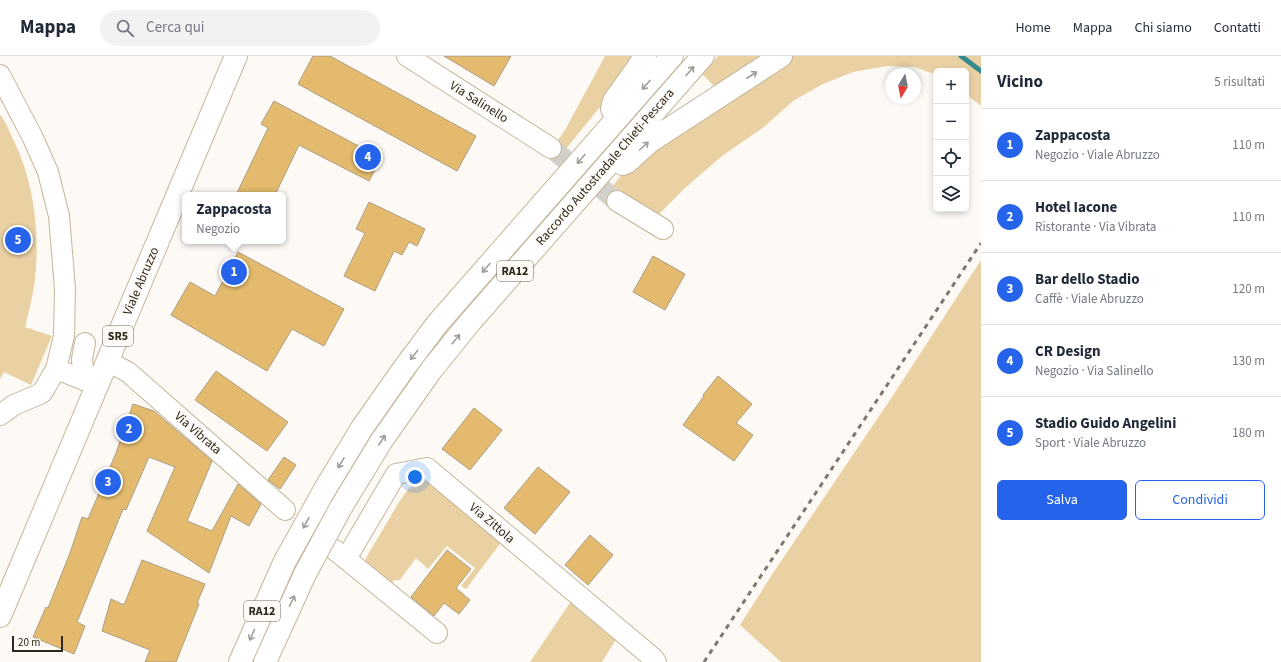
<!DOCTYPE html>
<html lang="it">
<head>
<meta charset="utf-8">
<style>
  :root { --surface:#fff; --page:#f2f2f3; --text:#1f2937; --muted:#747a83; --line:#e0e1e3; --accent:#2563eb }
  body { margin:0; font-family:"Source Sans 3",sans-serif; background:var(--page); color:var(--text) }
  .controls { position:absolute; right:12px; top:12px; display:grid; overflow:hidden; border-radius:6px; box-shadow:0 2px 6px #0003 }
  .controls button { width:36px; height:36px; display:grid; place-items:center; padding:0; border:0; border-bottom:1px solid var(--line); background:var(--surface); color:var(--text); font:20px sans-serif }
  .compass { position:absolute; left:885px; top:12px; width:36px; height:36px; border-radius:50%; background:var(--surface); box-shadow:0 2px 6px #0003; rotate:190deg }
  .scale { position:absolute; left:12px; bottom:10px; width:51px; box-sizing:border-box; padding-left:4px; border:2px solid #2d271d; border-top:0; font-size:11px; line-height:14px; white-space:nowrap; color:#2d271d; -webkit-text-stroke:3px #fdfaf5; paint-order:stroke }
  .you { position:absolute; left:415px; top:421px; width:14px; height:14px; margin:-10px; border:3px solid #fff; border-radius:50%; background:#1a73e8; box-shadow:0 0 0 6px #1a73e833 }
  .badge { display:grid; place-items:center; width:26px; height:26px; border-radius:50%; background:var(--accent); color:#fff; font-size:13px; font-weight:700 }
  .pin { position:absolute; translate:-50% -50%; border:2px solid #fff; box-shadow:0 1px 4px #0006 }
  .popup { position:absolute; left:182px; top:136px; width:104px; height:52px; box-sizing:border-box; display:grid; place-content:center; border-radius:6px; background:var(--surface); filter:drop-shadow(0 1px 3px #0005); font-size:13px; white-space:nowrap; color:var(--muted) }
  .popup b { font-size:15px; color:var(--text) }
  .popup::after { content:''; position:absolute; left:50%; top:100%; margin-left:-8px; border:8px solid transparent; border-top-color:var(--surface) }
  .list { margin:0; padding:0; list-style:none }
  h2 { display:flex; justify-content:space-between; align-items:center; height:52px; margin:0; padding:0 16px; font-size:17px }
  h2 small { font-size:13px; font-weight:400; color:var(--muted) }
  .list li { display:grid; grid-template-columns:26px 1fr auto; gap:12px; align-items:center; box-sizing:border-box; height:72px; padding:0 16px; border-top:1px solid var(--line) }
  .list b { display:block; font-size:15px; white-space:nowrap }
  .list p { margin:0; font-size:13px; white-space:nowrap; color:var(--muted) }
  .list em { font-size:13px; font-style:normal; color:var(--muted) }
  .actions { display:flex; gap:8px; padding:12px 16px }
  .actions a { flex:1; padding:9px 0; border:1px solid var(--accent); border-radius:6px; text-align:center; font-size:14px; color:var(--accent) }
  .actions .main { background:var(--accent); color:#fff }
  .icon { flex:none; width:22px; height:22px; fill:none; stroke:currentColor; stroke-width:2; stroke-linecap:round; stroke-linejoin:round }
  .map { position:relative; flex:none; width:981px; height:606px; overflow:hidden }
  header { display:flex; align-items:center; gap:24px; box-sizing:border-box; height:56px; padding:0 20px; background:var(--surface); border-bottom:1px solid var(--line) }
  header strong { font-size:19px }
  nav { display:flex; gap:22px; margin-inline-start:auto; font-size:14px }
  .search { width:280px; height:36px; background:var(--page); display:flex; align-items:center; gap:10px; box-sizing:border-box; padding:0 14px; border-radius:22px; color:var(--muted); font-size:15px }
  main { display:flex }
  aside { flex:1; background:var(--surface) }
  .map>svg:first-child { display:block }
</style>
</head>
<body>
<header>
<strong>Mappa</strong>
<div class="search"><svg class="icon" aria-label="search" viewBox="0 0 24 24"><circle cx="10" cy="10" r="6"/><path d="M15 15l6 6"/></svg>Cerca qui</div>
<nav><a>Home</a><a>Mappa</a><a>Chi siamo</a><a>Contatti</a></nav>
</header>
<main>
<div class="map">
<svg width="981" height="606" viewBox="0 0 981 606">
  <rect width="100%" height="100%" fill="#fdfaf5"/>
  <g fill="#ead1a4">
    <polygon points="605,0 636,0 618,29 565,94 556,87 565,74"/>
    <polygon points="718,0 764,0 715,31 702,18"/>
    <polygon points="792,0 981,0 981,50 966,38 966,15 936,15 936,19 915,11 887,10 853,16 823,28 793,45 764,71 722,100 685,132 658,159 611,132 627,112 770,13"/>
    <path d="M0 59C6 65 9 75 13 83 34 125 40 177 35 223 33 240 29 255 25 271L52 280 31 329 4 316 0 323Z"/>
    <polygon points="981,204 981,606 781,606 740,569 773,517 892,341"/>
    <polygon points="425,425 435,428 502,485 466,533 461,530 475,512 447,490 428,513 416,502 400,524 394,524 390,530 366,510 366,502 399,446 409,432"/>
    <polygon points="572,544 618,580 602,606 530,606"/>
  </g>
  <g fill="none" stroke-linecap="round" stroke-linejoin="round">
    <polyline stroke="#348a8e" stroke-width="5" points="961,0 981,15"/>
  </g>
  <g fill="#e4bb6e" stroke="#ab9d83">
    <polygon points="313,0 330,0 476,80 457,115 298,28"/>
    <polygon points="444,0 511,0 494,30"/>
    <polygon points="274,45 381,102 369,125 299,89 275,139 236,139 268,72 261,68"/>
    <polygon points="369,146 425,173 417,190 409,186 402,199 394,195 375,235 344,220 365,177 356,173"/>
    <polygon points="238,196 344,253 324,290 292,273 267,315 171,259 190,226 215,240"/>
    <polygon points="653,200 685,218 665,254 633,236"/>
    <polygon points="216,315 288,366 267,395 195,344"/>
    <polygon points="718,320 752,348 736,367 753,379 734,405 683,369 704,340 703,339"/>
    <polygon points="133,348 154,355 212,405 187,465 212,475 238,428 261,448 249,470 231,460 209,517 147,475 175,411 149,401 126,454 123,453 77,566 85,570 74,598 33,581 46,551 48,552 70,497 82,461 88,463 116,397"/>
    <polygon points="474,352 502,374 470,414 442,393"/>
    <polygon points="284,401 296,409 280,433 268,424"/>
    <polygon points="538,411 570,436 535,478 504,452"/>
    <polygon points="590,479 613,499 588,529 565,509"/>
    <polygon points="447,494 471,513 456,532 470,544 459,558 444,547 434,560 411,541"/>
    <polygon points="142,504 205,528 197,547 199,548 176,606 145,606 150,594 102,575 111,543 124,549"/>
  </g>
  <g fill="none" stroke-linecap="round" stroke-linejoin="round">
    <polyline stroke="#d3d0ca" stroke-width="20" stroke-dasharray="20 10" stroke-linecap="butt" points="551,92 617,145"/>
    <g stroke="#c4b69b" stroke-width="22">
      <g id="minor">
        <polyline points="407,0 551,92"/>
        <polyline points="0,19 33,82 48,116 59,160 65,233 64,280 56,313 42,337 14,349 0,359"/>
        <polyline points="617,145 663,173"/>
        <polyline points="107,305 128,316 285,454"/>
        <polyline points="56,313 97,329"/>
        <polyline points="84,324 82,303 85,287"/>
        <polyline points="335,494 437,577"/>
        <polyline points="346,503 396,418 427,412 653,602 656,606"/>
      </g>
    </g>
    <g stroke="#c4b69b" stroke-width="24">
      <polyline id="major" points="0,560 236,0"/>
    </g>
    <g stroke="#c4b69b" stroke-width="24">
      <g id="highway">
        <polyline points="612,53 614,45 637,13 645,0"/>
        <polyline points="623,108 627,106 649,86 781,0"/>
        <polyline points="325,433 362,372 402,315 437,268 672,0"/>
        <polyline points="340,453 382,384 432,313 471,265 703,0"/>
        <polyline points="240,606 285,505"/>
        <polyline points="265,606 305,518"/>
      </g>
    </g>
    <use href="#minor" stroke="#fff" stroke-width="20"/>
    <use href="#major" stroke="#fff" stroke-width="22"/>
    <use href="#highway" stroke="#fff" stroke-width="22"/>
    <polyline stroke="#7d7870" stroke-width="3" stroke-dasharray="5 5" stroke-linecap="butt" points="704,606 981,187"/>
    <g stroke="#c4b69b" stroke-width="24" stroke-linecap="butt">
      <g id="highway-bridge">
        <polyline points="285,505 325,433"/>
        <polyline points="305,518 340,453"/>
      </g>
    </g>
    <use href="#highway-bridge" stroke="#fff" stroke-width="22"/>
  </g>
  <defs><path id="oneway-shaft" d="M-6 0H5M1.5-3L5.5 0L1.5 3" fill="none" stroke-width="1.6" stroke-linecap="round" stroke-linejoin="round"/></defs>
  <g stroke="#a09e99">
    <use href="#oneway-shaft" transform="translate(690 15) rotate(-49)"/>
    <use href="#oneway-shaft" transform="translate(752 19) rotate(-33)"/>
    <use href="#oneway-shaft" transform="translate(646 29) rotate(131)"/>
    <use href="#oneway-shaft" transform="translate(644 90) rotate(-42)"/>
    <use href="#oneway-shaft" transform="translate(581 103) rotate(131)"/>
    <use href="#oneway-shaft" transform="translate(486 212) rotate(131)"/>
    <use href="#oneway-shaft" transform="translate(456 283) rotate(-51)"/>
    <use href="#oneway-shaft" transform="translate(414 299) rotate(128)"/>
    <use href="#oneway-shaft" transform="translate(382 384) rotate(-57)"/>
    <use href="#oneway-shaft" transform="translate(341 407) rotate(121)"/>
    <use href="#oneway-shaft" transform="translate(306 467) rotate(119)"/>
    <use href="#oneway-shaft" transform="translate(292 545) rotate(-64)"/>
    <use href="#oneway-shaft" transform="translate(252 579) rotate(114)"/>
  </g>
  <g text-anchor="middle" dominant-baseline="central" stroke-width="3" stroke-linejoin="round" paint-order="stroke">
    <g fill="#fdfaf5" stroke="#6b665e" stroke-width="1">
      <rect x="497" y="205" width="36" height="20" rx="3"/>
      <rect x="103" y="270" width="30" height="20" rx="3"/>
      <rect x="244" y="545" width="36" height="20" rx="3"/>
    </g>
    <g font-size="12" font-weight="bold" fill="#2d271d">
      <text x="515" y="215">RA12</text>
      <text x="118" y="280">SR5</text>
      <text x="262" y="555">RA12</text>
    </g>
    <g font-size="13" fill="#2d271d" stroke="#fdfaf5">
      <text transform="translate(479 46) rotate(32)">Via Salinello</text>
      <text transform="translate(605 111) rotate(-49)">Raccordo Autostradale Chieti-Pescara</text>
      <text transform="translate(141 225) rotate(-67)">Viale Abruzzo</text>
      <text transform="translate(198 377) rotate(41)">Via Vibrata</text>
      <text transform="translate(492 467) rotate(40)">Via Zittola</text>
    </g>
  </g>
</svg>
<div class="controls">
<button>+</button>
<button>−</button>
<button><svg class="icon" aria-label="locate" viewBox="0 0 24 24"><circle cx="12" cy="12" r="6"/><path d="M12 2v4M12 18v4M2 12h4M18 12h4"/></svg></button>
<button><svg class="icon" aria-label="layers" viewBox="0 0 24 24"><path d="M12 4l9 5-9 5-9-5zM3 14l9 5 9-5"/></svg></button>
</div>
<svg class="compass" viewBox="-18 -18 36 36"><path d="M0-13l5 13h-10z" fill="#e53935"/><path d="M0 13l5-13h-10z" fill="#747a83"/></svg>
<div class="scale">20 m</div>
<div class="you"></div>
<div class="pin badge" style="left:234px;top:216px">1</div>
<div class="popup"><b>Zappacosta</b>Negozio</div>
<div class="pin badge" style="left:129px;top:373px">2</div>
<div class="pin badge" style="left:108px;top:426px">3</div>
<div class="pin badge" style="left:368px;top:101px">4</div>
<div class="pin badge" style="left:18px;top:184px">5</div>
</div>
<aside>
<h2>Vicino<small>5 risultati</small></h2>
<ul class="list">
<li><span class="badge">1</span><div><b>Zappacosta</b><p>Negozio · Viale Abruzzo</p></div><em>110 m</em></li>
<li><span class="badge">2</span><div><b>Hotel Iacone</b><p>Ristorante · Via Vibrata</p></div><em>110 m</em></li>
<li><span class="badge">3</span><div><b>Bar dello Stadio</b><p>Caffè · Viale Abruzzo</p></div><em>120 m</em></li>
<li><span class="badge">4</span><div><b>CR Design</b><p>Negozio · Via Salinello</p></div><em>130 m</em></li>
<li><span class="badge">5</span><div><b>Stadio Guido Angelini</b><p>Sport · Viale Abruzzo</p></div><em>180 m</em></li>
</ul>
<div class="actions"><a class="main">Salva</a><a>Condividi</a></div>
</aside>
</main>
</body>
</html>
